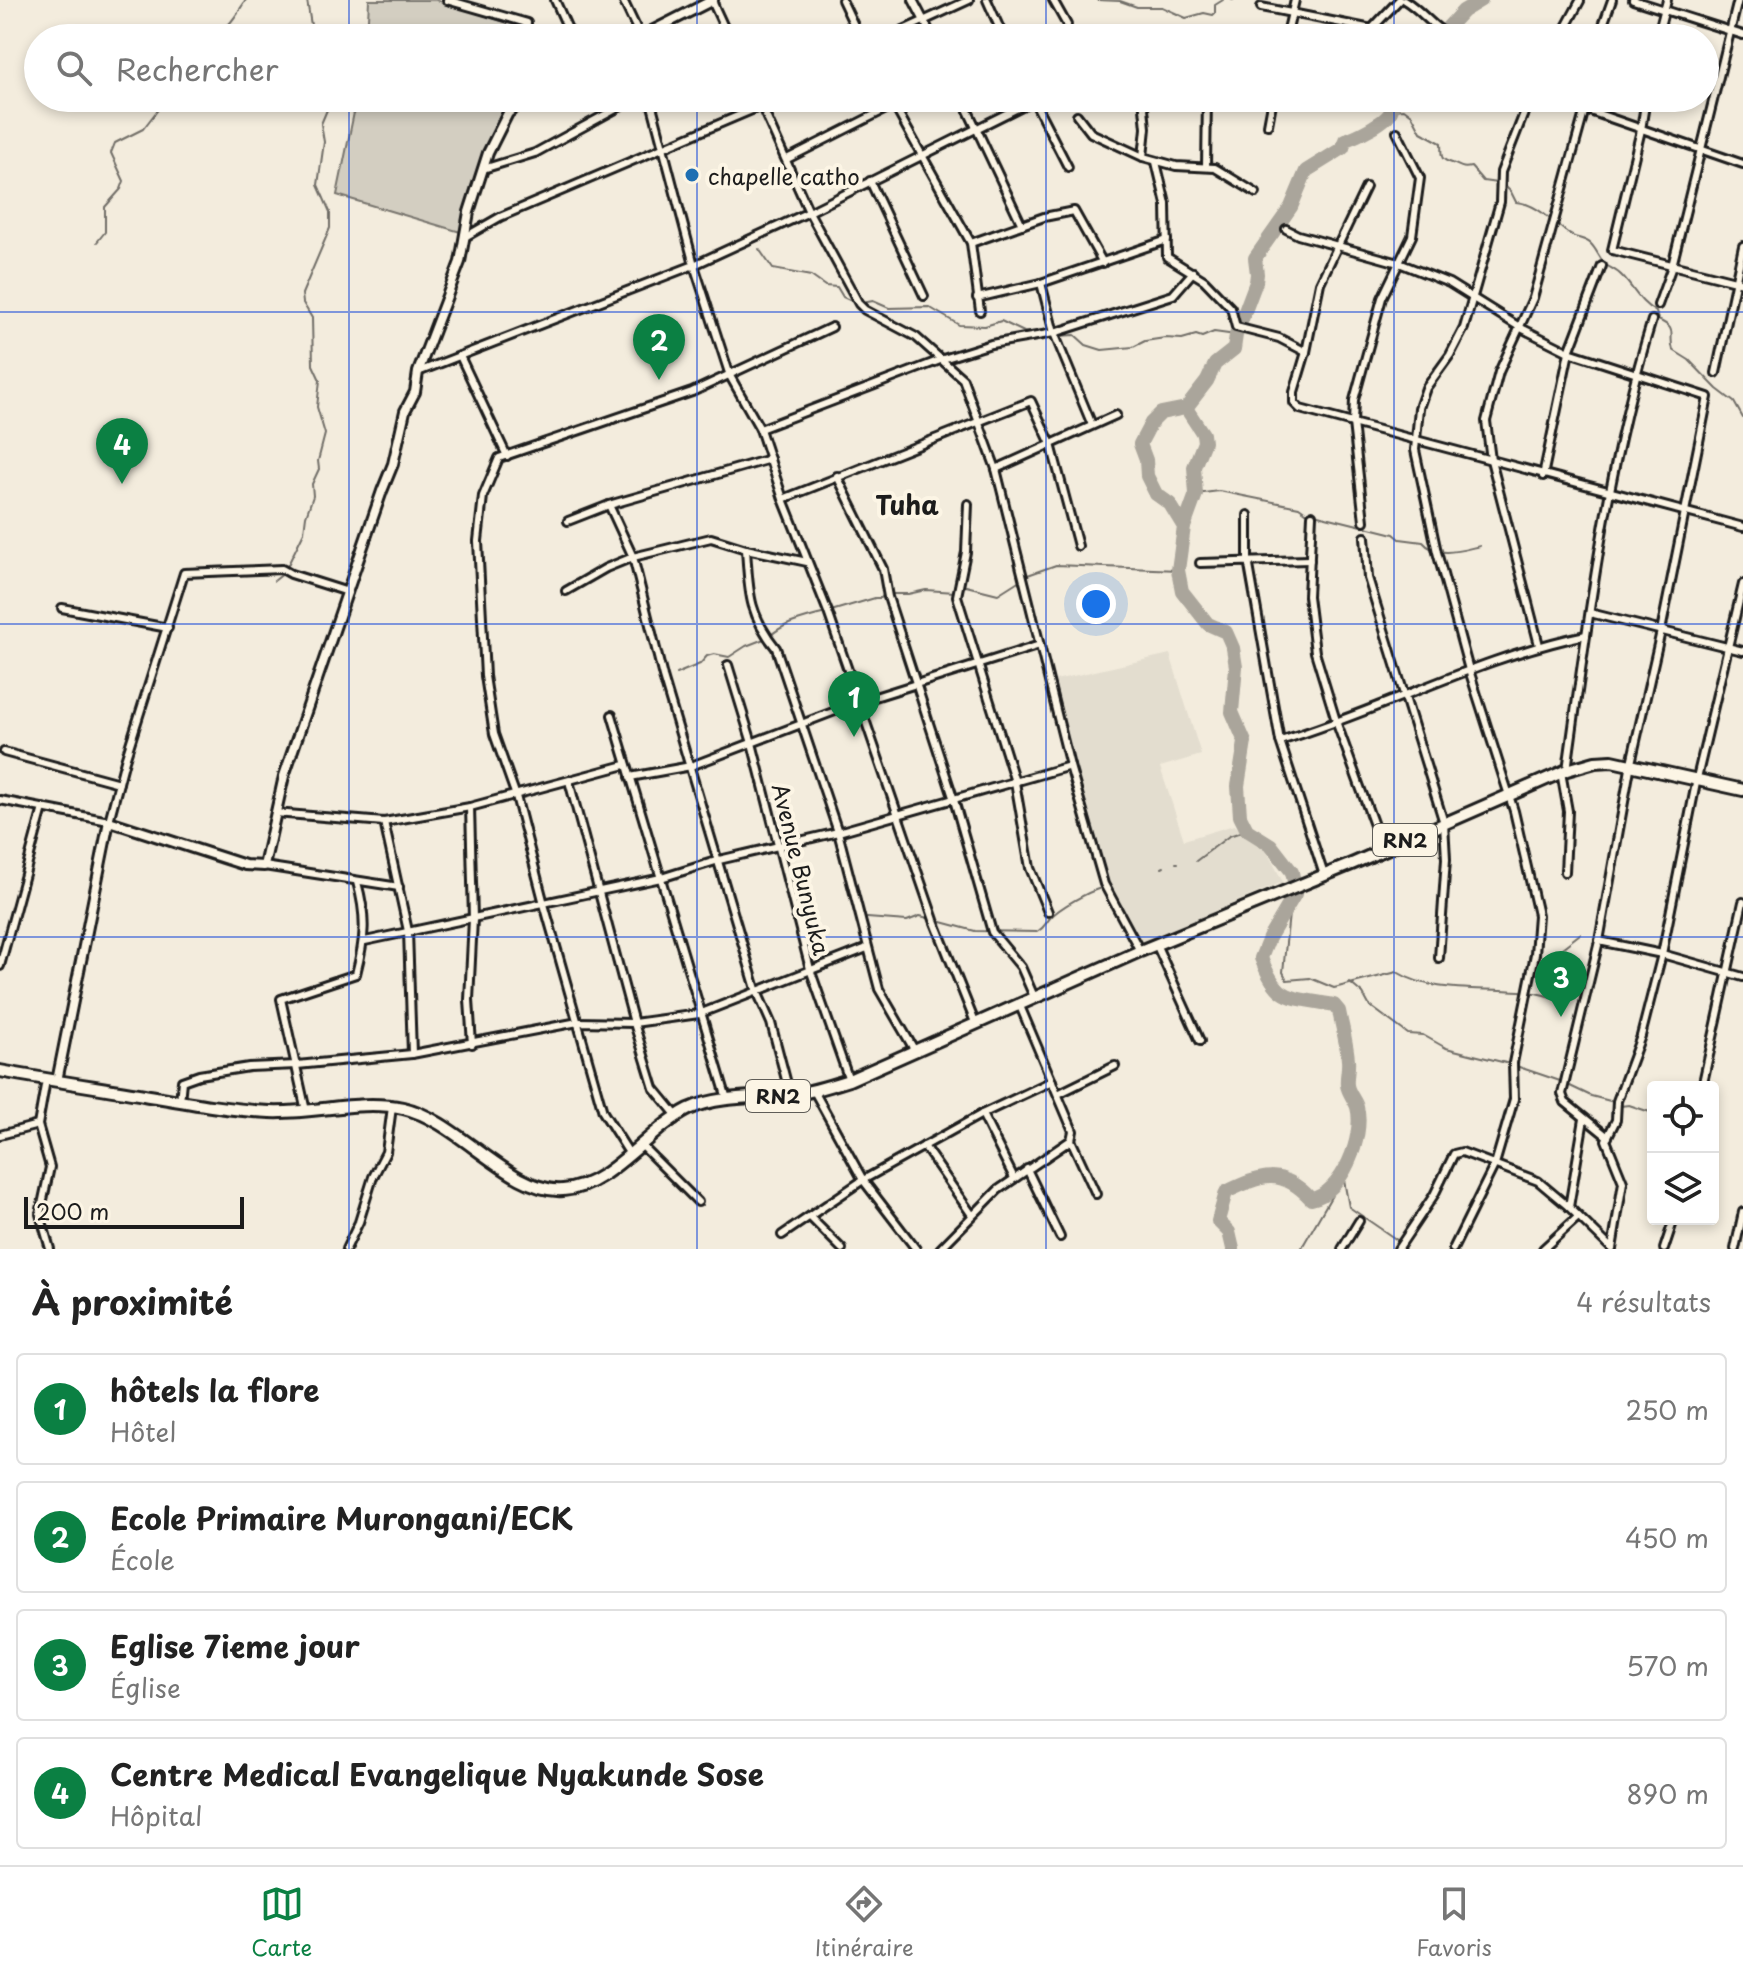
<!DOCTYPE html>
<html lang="fr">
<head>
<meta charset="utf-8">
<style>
  :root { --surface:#fff; --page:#f6f6f6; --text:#222; --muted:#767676; --line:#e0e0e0; --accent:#0b8043 }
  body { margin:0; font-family:"Playpen Sans",sans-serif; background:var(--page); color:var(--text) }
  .controls { position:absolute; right:24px; bottom:24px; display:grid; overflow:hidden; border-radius:8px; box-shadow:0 4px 12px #0003 }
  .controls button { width:72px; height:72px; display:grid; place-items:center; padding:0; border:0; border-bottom:2px solid var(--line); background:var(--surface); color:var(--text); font:40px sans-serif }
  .scale { position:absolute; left:24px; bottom:20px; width:220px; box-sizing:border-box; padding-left:8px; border:4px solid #1c1c1c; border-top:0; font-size:22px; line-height:28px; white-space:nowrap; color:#1c1c1c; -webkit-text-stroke:6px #fcf5e5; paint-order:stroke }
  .you { position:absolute; left:1096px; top:604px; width:28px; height:28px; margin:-20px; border:6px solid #fff; border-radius:50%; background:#1a73e8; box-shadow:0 0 0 12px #1a73e833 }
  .badge { display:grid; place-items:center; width:52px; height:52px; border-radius:50%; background:var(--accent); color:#fff; font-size:26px; font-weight:700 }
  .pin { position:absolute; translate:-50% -66px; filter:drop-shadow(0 2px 4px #0008) }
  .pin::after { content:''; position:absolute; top:42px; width:28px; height:24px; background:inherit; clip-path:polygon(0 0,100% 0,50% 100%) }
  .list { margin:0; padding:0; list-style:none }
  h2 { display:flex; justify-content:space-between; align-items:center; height:104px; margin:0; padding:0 32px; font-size:34px }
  h2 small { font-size:26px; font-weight:400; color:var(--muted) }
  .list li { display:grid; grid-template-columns:52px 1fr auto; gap:24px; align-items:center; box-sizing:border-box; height:112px; margin:0 16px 16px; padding:0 16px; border:2px solid var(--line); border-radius:8px }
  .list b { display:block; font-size:30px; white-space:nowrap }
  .list p { margin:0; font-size:26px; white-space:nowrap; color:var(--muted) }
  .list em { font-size:26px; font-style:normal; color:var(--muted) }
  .icon { flex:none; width:44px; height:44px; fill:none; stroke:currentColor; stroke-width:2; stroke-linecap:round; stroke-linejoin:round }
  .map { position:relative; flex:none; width:1743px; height:1249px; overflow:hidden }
  .search { position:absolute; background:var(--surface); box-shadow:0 4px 12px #0003; left:24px; right:24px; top:24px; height:88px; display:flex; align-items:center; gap:20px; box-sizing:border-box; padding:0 28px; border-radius:44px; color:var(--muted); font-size:30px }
  .sheet { height:616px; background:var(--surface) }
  nav { display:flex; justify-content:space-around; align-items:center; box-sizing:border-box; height:112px; border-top:2px solid var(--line); background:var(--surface); font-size:22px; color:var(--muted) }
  nav a { display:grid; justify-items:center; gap:4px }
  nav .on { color:var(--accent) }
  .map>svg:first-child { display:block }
</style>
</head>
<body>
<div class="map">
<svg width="1743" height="1249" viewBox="0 0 1743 1249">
  <rect width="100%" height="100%" fill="#f3ecdd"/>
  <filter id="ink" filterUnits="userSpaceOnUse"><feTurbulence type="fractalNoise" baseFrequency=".0125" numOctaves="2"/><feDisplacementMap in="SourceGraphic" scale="16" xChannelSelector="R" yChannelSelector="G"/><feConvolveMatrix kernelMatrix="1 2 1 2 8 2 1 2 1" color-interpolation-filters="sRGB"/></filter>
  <g filter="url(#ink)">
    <polygon fill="#e3ddcf" points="1170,654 1201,755 1160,767 1184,840 1234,825 1264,846 1283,882 1141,943 1110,883 1098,848 1072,766 1051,681"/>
    <g fill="#d3cec1" stroke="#78756e" stroke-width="2">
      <polygon points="369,0 437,0 523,28 522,38 367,38"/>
      <path d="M357 98H514C507 110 498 121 491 135 478 166 473 201 467 234L337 195Z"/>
    </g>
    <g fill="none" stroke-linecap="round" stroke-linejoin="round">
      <g stroke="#716e68" stroke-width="2">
        <polyline points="307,0 313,38"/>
        <polyline points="1097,0 1120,1 1137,7 1162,7 1186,18 1204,13 1213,15 1215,13 1215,5 1223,0"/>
        <polyline points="1232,0 1233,0"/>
        <path d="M212 38C217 31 223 30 229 24 235 18 241 7 246 0"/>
        <path d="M1393 110 1404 109 1412 115 1421 132 1441 143C1442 157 1439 159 1452 163 1461 166 1461 169 1471 167L1483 181 1497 183"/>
        <path d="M1503 184 1511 192 1516 202C1538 204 1551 221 1569 234 1576 239 1585 238 1591 244 1597 250 1600 260 1606 265 1612 269 1617 270 1622 276 1635 290 1639 302 1656 312L1658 320C1679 329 1668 334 1673 350L1689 360 1717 389 1734 402 1743 418"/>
        <polyline points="97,242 105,232 105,207 121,189 124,181 111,153 115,143 143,129 167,98"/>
        <polyline points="759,249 773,269 811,276 825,286 837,287 843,297 856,303"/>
        <polyline points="862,303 873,301 889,308 929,307 959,325 985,326 1001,321 1024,332 1049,333"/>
        <polyline points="1058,336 1075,335 1086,345 1102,350 1133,347 1145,341 1165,338 1182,339 1196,335 1202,337 1214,332 1236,335"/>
        <path d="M1196 494 1219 491 1299 507 1306 512 1394 534 1400 539 1423 542C1437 559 1462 550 1480 546"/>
        <polyline points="1025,576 1056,565 1178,570"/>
        <polyline points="274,581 284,573 304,532 306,516 313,496 312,484 319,469 318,461 325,434 317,407 320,380 313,365 312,318 303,303 302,294 330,228 330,212 318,185 324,142 321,124 329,105 328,98"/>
        <polyline points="961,589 966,586 998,594 1020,580"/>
        <polyline points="890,594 908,594 926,590 955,592"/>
        <polyline points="831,611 875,598 881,598 884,594"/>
        <path d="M770 636C785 622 805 619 825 613"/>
        <polyline points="676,674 700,664 707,656 714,654 729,657 746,646 764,639"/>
        <polyline points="1196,861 1229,836 1247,830"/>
        <polyline points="1176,863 1178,863"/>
        <polyline points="1162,868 1164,867"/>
        <path d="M1290 904 1283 972 1287 980 1310 978 1334 988 1397 972C1441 999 1504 982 1551 997L1557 994 1559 990 1562 948 1580 934"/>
        <polyline points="867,918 907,921 920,916 932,919"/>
        <path d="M938 921 975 931 1037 932C1045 927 1045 924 1050 918 1060 907 1088 892 1101 888"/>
        <polyline points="1350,983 1363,994 1369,1005 1408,1034 1423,1035 1446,1048 1510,1064"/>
        <polyline points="1516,1066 1563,1082"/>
        <polyline points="1568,1085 1591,1096 1614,1102"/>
        <polyline points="1620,1106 1629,1105 1653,1113"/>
        <polyline points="1343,1175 1349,1207 1397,1240"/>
        <polyline points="1301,1249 1343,1176"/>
      </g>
      <g stroke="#aaa59b" stroke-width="14">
        <polyline points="1438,38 1463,11 1481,0"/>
        <polyline points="1184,527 1196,494 1194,467 1204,442 1203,434 1186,408"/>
        <path d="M1233 1249 1229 1232 1218 1221 1226 1192C1262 1175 1281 1167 1311 1199 1342 1194 1365 1136 1357 1107 1355 1100 1348 1093 1347 1085 1346 1077 1349 1068 1348 1060 1347 1044 1342 1027 1339 1011L1334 1005C1290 996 1279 1004 1261 958L1269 938 1295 894V887L1292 872 1271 845 1247 830 1240 816 1238 786 1245 742 1232 712 1236 667 1233 648 1226 632 1208 624 1182 591 1178 570 1184 527 1170 504 1156 494 1147 476 1146 460 1140 444 1151 423 1161 413 1186 408 1207 381 1215 364 1234 349 1236 335 1256 282 1257 274 1255 258 1291 207 1306 171 1343 148 1345 140C1355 137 1387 122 1391 111 1393 108 1393 102 1393 98"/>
      </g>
      <g stroke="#1c1c1c" stroke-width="12">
        <g id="minor">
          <polyline points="447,0 527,23 524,38"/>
          <polyline points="555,0 572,38"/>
          <polyline points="623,0 641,38"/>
          <polyline points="842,0 860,38"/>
          <polyline points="913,0 933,38"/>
          <polyline points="987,0 1004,38"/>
          <polyline points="1053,0 1067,25"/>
          <path d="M1404 0C1423 11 1433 29 1453 38"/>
          <polyline points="1633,0 1743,35"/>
          <polyline points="712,1 729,38"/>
          <polyline points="1261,7 1372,29"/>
          <polyline points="886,38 969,0"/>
          <polyline points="1216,38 1217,36"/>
          <polyline points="1286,38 1295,0"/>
          <polyline points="1363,38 1399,0"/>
          <polyline points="1560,38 1580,1"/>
          <polyline points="1604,38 1603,25 1612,0"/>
          <polyline points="1657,38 1667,0"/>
          <polyline points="650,98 694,265 730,376 760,429 783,499 828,612 934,920 976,1025"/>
          <polyline points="758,98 809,212 859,304 865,310 916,337 963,379 996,469 1070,766 1104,884 1140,951"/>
          <polyline points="890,98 971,243 980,311"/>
          <polyline points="962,98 1022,225"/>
          <polyline points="1143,98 1146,128 1143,157"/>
          <polyline points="1560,98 1584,109 1743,164"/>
          <polyline points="1646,98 1641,130 1612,250 1743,283"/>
          <polyline points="1033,99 1068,167"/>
          <polyline points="1077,115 1091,133 1143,157 1176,166 1215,168 1256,193"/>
          <polyline points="1268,125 1273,98"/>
          <polyline points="787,159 894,105"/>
          <polyline points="1156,162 1166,204 1167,257 1204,280 1231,308 1236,327 1279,338 1306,352"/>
          <polyline points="1206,167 1207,98"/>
          <polyline points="483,169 535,153 636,98"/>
          <polyline points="870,181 924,296"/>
          <polyline points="1366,187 1320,283 1306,352 1294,392 1294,403 1300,409 1743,527"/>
          <polyline points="1286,229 1298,235 1399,263 1449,283 1521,328 1569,352 1708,397 1661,631 1631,763 1599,941 1562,1094 1565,1102 1608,1137"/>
          <polyline points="465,237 500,217 780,98"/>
          <polyline points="971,243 1044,217 1074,211 1103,263"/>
          <polyline points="1041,283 1054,333 1092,425"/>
          <polyline points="977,298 1041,283 1167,240"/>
          <polyline points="1658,305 1672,266 1738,0"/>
          <polyline points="460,356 507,456"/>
          <polyline points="418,372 694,265 809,212 1038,98"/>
          <polyline points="1716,373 1743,246"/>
          <polyline points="760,429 943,359 991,344 1054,333 1173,295 1193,272"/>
          <polyline points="996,469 1116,415"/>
          <polyline points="837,476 883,569 888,597 954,800 992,932 1021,967 1035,999"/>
          <polyline points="1543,476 1569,352 1602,266"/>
          <polyline points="783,499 1031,401 1051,444 1078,546"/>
          <polyline points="968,504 966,552 957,596 1015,782 1030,868 1048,912"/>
          <polyline points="609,505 633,557 663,677 756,989 771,1023 790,1095"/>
          <polyline points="1248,515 1248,560 1280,741 1324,875"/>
          <polyline points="1312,515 1308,596 1315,652 1337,724 1383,850"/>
          <polyline points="568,521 609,505 770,459"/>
          <polyline points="1364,521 1353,423 1354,400 1382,298 1412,236 1420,178 1397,132"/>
          <polyline points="1365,537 1368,578 1444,823 1446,859 1439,958"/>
          <path d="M746 549C749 592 748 613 776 648L838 832 879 989 915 1051"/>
          <polyline points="1200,563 1310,560"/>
          <polyline points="566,591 606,568 633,557 711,538 746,549 807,562"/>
          <polyline points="62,608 168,628"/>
          <polyline points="1590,613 1743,651"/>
          <polyline points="1539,645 1491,460 1486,421 1499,372 1533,298 1588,98"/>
          <polyline points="728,665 752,743 810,969 849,1080"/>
          <polyline points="612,715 727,1099"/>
          <path d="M1280 741C1383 710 1479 657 1586 635"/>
          <polyline points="4,752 119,783"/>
          <path d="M1567 770C1588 620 1607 465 1652 320"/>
          <polyline points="1561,772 1568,811 1565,872"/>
          <polyline points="630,777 691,766 859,702 1040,645"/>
          <polyline points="569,781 634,1023 654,1088 677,1116"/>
          <polyline points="0,800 109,821 125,760 184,573 282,569 291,574 348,592"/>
          <polyline points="470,807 473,919 469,1000 472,1044"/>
          <polyline points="275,813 384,822 470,807 625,765"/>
          <polyline points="384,822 408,931 412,1054"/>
          <polyline points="264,866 399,887"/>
          <polyline points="365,941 661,878 719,860 838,832 1070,766"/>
          <polyline points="1599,941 1662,954 1743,977"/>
          <polyline points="1156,944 1200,1041"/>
          <polyline points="0,966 43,808"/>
          <polyline points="46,1080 38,1125 50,1167 40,1214 50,1249"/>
          <polyline points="1702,1087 1743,902"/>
          <polyline points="814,1091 863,1180 916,1249"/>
          <polyline points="1058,1094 1115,1066"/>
          <polyline points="180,1101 182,1081 199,1075 249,1067 297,1065 412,1054 578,1022 634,1023 699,1014 867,948"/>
          <path d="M306 1111 281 999 356 974C365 939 367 918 357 882"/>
          <polyline points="982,1114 1014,1178"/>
          <polyline points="0,1135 38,1125"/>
          <polyline points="1071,1140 1096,1194"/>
          <polyline points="641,1145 698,1202"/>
          <polyline points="924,1146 972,1215"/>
          <polyline points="629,1153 603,1112 544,904 516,796 494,734 485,676 478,541 483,496 499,458 692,392 832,327"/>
          <polyline points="1027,1169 1060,1237"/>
          <polyline points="1569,1207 1584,1119"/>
          <polyline points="810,1217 842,1249"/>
          <polyline points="782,1235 863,1180 982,1114 1052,1081"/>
          <polyline points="346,1249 359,1222 373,1177 386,1152 392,1107"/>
          <polyline points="940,1249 998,1190 1071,1140 1073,1131 1020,1006"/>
          <polyline points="1342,1249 1359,1221"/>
          <polyline points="1398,1249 1434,1195 1454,1154 1462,1152 1538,1181 1569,1207 1612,1249"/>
          <polyline points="1453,1249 1495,1164 1514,1099 1513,1063 1535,954 1538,915 1514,811 1469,670 1437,552 1415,450 1419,408 1426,388 1450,355 1464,328 1500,202 1501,172 1530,98"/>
          <polyline points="1543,1249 1578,1217"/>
          <polyline points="1612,1249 1623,1182 1606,1140 1616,1120 1617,1101 1641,1036 1662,954 1697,778 1743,584"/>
          <polyline points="1664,1249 1674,1219"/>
          <polyline points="1735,1249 1743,1212"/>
        </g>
      </g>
      <g stroke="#1c1c1c" stroke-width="14">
        <g id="tertiary">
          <polyline points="638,38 713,0"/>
          <polyline points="57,1081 109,821 245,865 264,866 284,776 382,491 393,464 405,411 415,392 418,372 460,262 469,212 488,153 508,113 528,98"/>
        </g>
      </g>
      <g stroke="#1c1c1c" stroke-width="16">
        <path id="trunk" d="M0 1071C48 1080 96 1087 144 1095 185 1102 228 1110 270 1112 315 1114 359 1099 403 1108 458 1120 511 1194 563 1190 610 1187 647 1130 689 1109 719 1095 758 1098 791 1095 811 1092 830 1086 849 1080L1140 951 1354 863 1567 770 1595 762 1612 761 1743 790"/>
      </g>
      <use href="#minor" stroke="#fcf5e5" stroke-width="6"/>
      <use href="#tertiary" stroke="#fcf5e5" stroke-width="8"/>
      <use href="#trunk" stroke="#fcf5e5" stroke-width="10"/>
    </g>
  </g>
  <path fill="none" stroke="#1d4ed8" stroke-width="2" stroke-opacity="0.55" d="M349 0V38M697 0V38M1046 0V38M1394 0V38M349 98V1249M697 98V1249M1046 98V1249M1394 98V1249M0 312H1743M0 624H1743M0 937H1743"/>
  <circle fill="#1f6fb2" stroke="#fcf5e5" stroke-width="3" cx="692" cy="175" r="8"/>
  <g text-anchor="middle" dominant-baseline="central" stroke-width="8" stroke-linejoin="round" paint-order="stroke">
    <g fill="#fcf5e5" stroke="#5f5d58" stroke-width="2">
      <rect x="1373" y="824" width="64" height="32" rx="6"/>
      <rect x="746" y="1080" width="64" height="32" rx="6"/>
    </g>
    <g font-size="20" font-weight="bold" fill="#1c1c1c">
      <text x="1405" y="840">RN2</text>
      <text x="778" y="1096">RN2</text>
    </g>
    <g font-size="22" fill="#1c1c1c" stroke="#fcf5e5" text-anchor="start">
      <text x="708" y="175">chapelle catho</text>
    </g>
    <g font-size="22" fill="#1c1c1c" stroke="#fcf5e5">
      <text transform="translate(802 869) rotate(76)">Avenue Bunyuka</text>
    </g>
    <g font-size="26" font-weight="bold" fill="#1c1c1c" stroke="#fcf5e5">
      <text x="907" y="504">Tuha</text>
    </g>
  </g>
</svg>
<div class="controls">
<button><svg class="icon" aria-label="locate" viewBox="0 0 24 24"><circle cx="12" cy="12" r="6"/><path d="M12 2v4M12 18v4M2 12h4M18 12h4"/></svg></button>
<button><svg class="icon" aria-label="layers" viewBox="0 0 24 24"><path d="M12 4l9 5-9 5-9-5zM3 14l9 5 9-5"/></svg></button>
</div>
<div class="scale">200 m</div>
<div class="you"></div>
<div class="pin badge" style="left:854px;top:737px">1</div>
<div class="pin badge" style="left:659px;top:380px">2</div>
<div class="pin badge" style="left:1561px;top:1017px">3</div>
<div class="pin badge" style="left:122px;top:484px">4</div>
<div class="search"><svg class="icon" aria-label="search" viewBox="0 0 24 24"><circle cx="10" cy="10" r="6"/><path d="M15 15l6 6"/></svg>Rechercher</div>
</div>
<section class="sheet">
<h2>À proximité<small>4 résultats</small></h2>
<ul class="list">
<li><span class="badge">1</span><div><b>hôtels la flore</b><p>Hôtel</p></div><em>250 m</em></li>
<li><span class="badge">2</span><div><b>Ecole Primaire Murongani/ECK</b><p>École</p></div><em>450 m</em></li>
<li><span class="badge">3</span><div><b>Eglise 7ieme jour</b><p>Église</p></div><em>570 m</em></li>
<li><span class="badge">4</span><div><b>Centre Medical Evangelique Nyakunde Sose</b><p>Hôpital</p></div><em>890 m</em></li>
</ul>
</section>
<nav>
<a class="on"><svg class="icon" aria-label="map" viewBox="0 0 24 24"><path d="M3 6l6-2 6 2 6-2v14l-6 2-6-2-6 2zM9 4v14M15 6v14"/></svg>Carte</a>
<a><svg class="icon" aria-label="directions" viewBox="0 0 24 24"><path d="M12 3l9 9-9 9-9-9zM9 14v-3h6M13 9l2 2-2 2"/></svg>Itinéraire</a>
<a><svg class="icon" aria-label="saved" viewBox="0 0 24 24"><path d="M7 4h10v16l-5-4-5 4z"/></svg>Favoris</a>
</nav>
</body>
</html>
